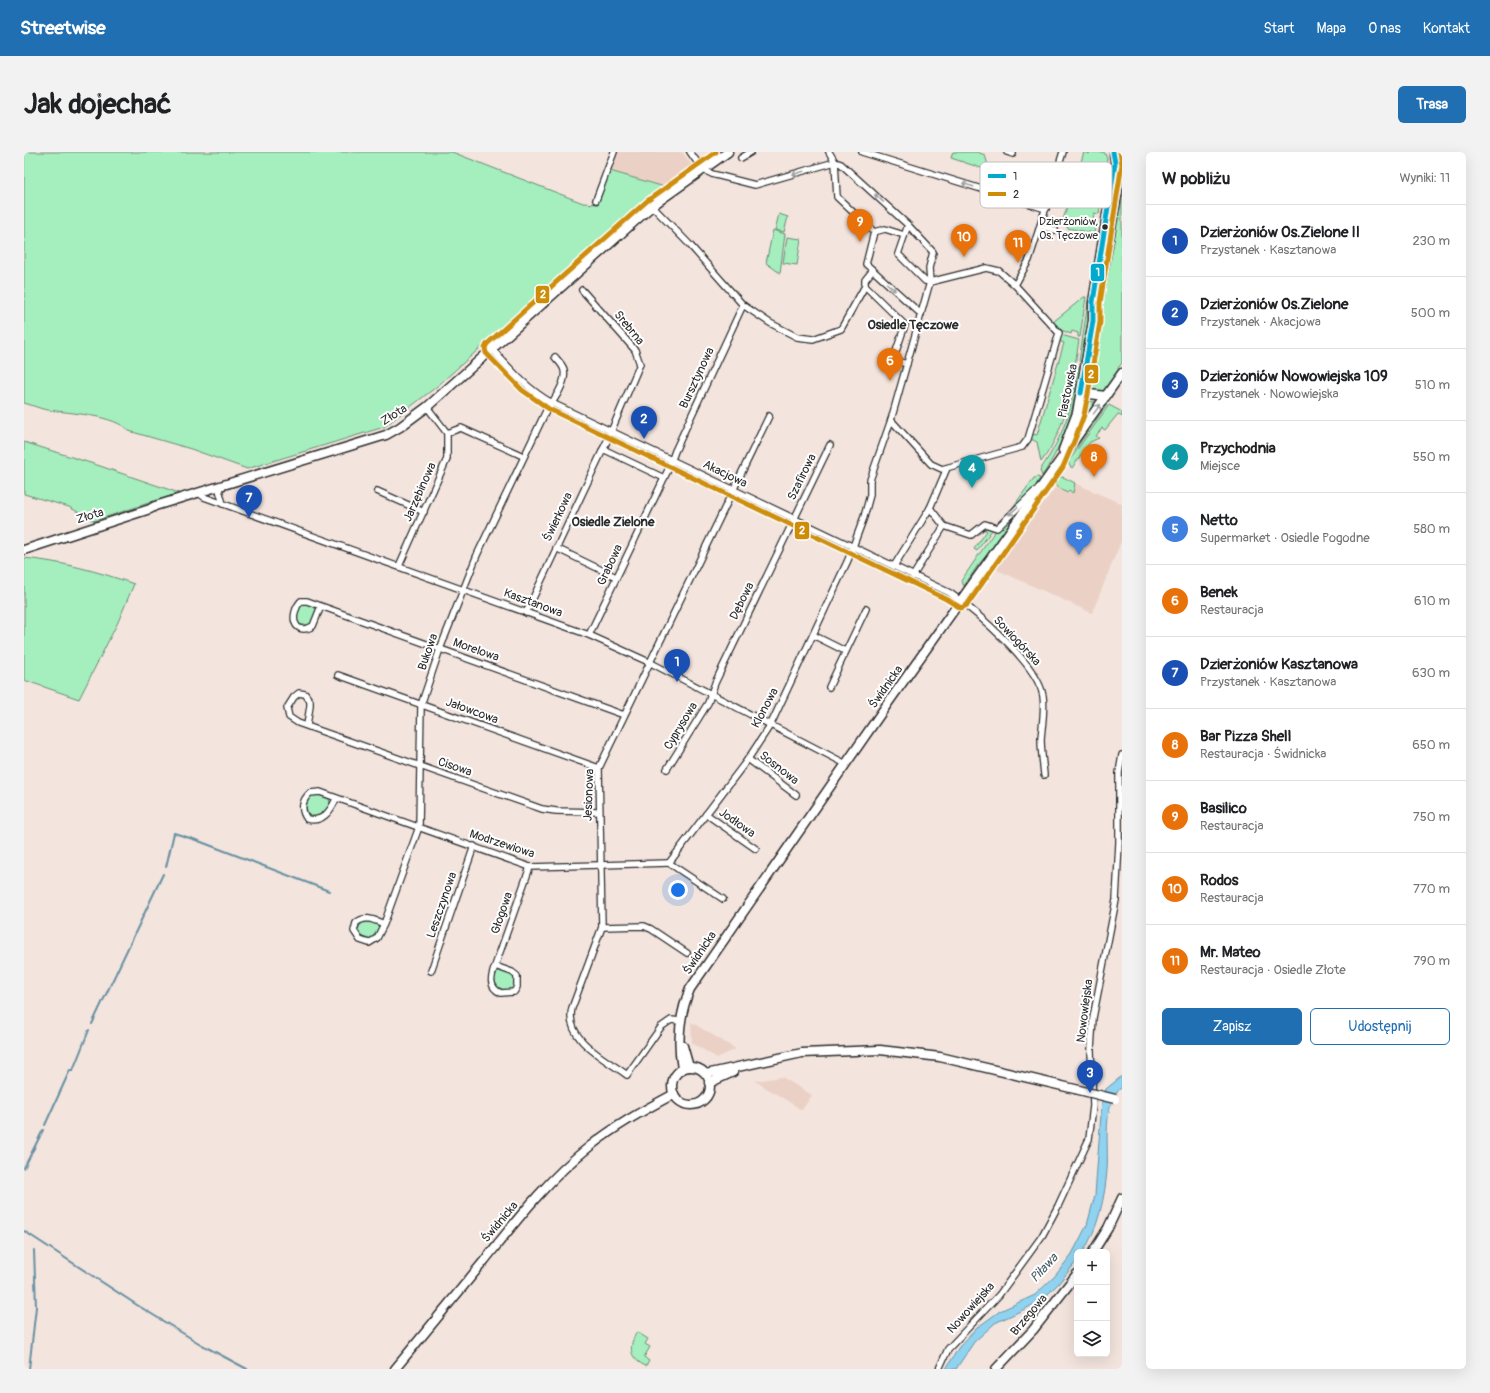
<!DOCTYPE html>
<html lang="pl">
<head>
<meta charset="utf-8">
<style>
  :root { --surface:#fff; --page:#f2f2f2; --text:#202124; --muted:#757577; --line:#e0e0e0; --accent:#1f6fb2 }
  body { margin:0; font-family:Pangolin,sans-serif; background:var(--page); color:var(--text) }
  .controls { position:absolute; right:12px; bottom:12px; display:grid; overflow:hidden; border-radius:6px; box-shadow:0 4px 16px #0002 }
  .controls button { width:36px; height:36px; display:grid; place-items:center; padding:0; border:0; border-bottom:1px solid var(--line); background:var(--surface); color:var(--text); font:20px sans-serif }
  .you { position:absolute; left:654px; top:738px; width:14px; height:14px; margin:-10px; border:3px solid #fff; border-radius:50%; background:#1a73e8; box-shadow:0 0 0 6px #1a73e833 }
  .badge { display:grid; place-items:center; width:26px; height:26px; border-radius:50%; background:var(--accent); color:#fff; font-size:13px; font-weight:700 }
  .pin { position:absolute; translate:-50% -33px; filter:drop-shadow(0 1px 2px #0008) }
  .pin::after { content:''; position:absolute; top:21px; width:14px; height:12px; background:inherit; clip-path:polygon(0 0,100% 0,50% 100%) }
  .list { margin:0; padding:0; list-style:none }
  h2 { display:flex; justify-content:space-between; align-items:center; height:52px; margin:0; padding:0 16px; font-size:17px }
  h2 small { font-size:13px; font-weight:400; color:var(--muted) }
  .list li { display:grid; grid-template-columns:26px 1fr auto; gap:12px; align-items:center; box-sizing:border-box; height:72px; padding:0 16px; border-top:1px solid var(--line) }
  .list b { display:block; font-size:15px; white-space:nowrap }
  .list p { margin:0; font-size:13px; white-space:nowrap; color:var(--muted) }
  .list em { font-size:13px; font-style:normal; color:var(--muted) }
  .actions { display:flex; gap:8px; padding:12px 16px }
  .actions a { flex:1; padding:9px 0; border:1px solid var(--accent); border-radius:6px; text-align:center; font-size:14px; color:var(--accent) }
  .actions .main { background:var(--accent); color:#fff }
  .icon { flex:none; width:22px; height:22px; fill:none; stroke:currentColor; stroke-width:2; stroke-linecap:round; stroke-linejoin:round }
  .map { position:relative; flex:none; width:1098px; height:1217px; overflow:hidden; border-radius:6px }
  header { display:flex; align-items:center; gap:24px; box-sizing:border-box; height:56px; padding:0 20px; background:var(--accent); color:#fff }
  header strong { font-size:19px }
  nav { display:flex; gap:22px; margin-inline-start:auto; font-size:14px }
  .intro { display:flex; align-items:center; justify-content:space-between; box-sizing:border-box; height:96px; padding:0 24px }
  h1 { margin:0; font-size:28px }
  .button { padding:10px 18px; border-radius:6px; background:var(--accent); color:#fff; font-size:14px; font-weight:700 }
  main { display:flex; gap:24px; padding:0 24px }
  aside { flex:1; background:var(--surface); border-radius:6px; box-shadow:0 4px 16px #0002 }
  .map>svg:first-child { display:block }
</style>
</head>
<body>
<header>
<strong>Streetwise</strong>
<nav><a>Start</a><a>Mapa</a><a>O nas</a><a>Kontakt</a></nav>
</header>
<div class="intro"><h1>Jak dojechać</h1><a class="button">Trasa</a></div>
<main>
<div class="map">
<svg width="1098" height="1217" viewBox="0 0 1098 1217">
  <rect width="100%" height="100%" fill="#f3e4dd"/>
  <filter id="ink" filterUnits="userSpaceOnUse"><feTurbulence type="fractalNoise" baseFrequency=".025" numOctaves="2"/><feDisplacementMap in="SourceGraphic" scale="8" xChannelSelector="R" yChannelSelector="G"/><feConvolveMatrix kernelMatrix="1 2 1 2 8 2 1 2 1" color-interpolation-filters="sRGB"/></filter>
  <g filter="url(#ink)">
    <g fill="#ebd1c5">
      <polygon points="593,0 658,0 669,15 641,35 586,19"/>
      <polygon points="1039,326 1098,352 1098,387 1068,461 969,416"/>
      <polygon points="667,870 712,897 693,906 668,891"/>
      <polygon points="758,925 788,943 778,958 731,929"/>
    </g>
    <g fill="#a5eebd" stroke="#688c74">
      <path d="M0 0H428L559 51 574 52 586 19 641 35 605 64 411 236 360 275 223 317 167 297 105 279C91 263 45 261 24 258 16 257 8 253 0 251Z"/>
      <polygon points="929,0 953,0 961,3 964,13 963,18 927,6"/>
      <polygon points="1060,0 1065,2 1066,0 1080,0 1083,6 1075,62 1070,61 1069,69 1073,67 1070,81 1043,76 1044,73 1038,71"/>
      <polygon points="1098,36 1098,211 1094,216 1095,218 1084,235 1077,240 1066,236 1064,231 1077,145 1080,146 1081,142 1078,141"/>
      <polygon points="755,62 764,65 760,80 751,78"/>
      <polygon points="749,78 761,82 756,121 742,111"/>
      <polygon points="763,85 777,87 773,113 759,111"/>
      <polygon points="1065,144 1068,144 1058,210 1055,209"/>
      <polygon points="1060,145 1062,145 1056,185 1054,185 1054,181 1048,179 1047,182 1037,178 1029,170"/>
      <path d="M1037 183 1055 188C1048 231 1044 275 1017 310L1013 290 1007 287 1008 282 1013 283 1040 191 1035 189Z"/>
      <path d="M1057 214C1050 256 1042 288 1018 324L1016 318C1041 282 1047 258 1054 215Z"/>
      <polygon points="1062,249 1071,250 1071,253 1054,277"/>
      <polygon points="1080,253 1083,253 1039,315 1039,311"/>
      <polygon points="1085,253 1098,260 1098,265 1094,262 1081,278 1078,276 1072,284 1075,286 1066,290 1048,316 1045,313 1045,309"/>
      <polygon points="0,290 76,314 155,341 70,369 45,355 0,342"/>
      <polygon points="1014,325 1016,326 1011,335 986,359 1010,326"/>
      <polygon points="1039,325 1051,331 1049,341 1045,338 1043,341 1030,332 1034,326"/>
      <path d="M1000 353 972 393 954 413 940 434 937 429 971 379C978 377 993 359 1000 353Z"/>
      <polygon points="963,376 968,378 953,399 950,397 963,379 959,377"/>
      <path d="M0 406C39 410 73 419 110 432L94 470 55 547 0 528Z"/>
      <polygon points="281,451 290,454 293,458 290,470 285,474 274,472 272,467 274,457"/>
      <path d="M292 642 305 647C309 658 296 665 287 665L283 662 282 653 287 643Z"/>
      <path d="M342 770 351 771 355 775 353 783 346 788C338 788 334 785 333 778L338 771Z"/>
      <path d="M474 818C484 819 497 825 488 837L480 838 472 834 469 826Z"/>
      <path d="M613 1180 624 1187 621 1192 626 1195 620 1205 625 1209 622 1214C605 1207 604 1194 613 1180Z"/>
    </g>
    <path fill="#8fd3f1" stroke="#6790a2" d="M1098 924V935C1077 952 1085 993 1083 1018 1081 1045 1074 1077 1059 1100H1053V1109L1034 1132 1021 1145 1005 1155 971 1171 950 1190 932 1217H922L935 1195 954 1175 976 1159 1011 1143 1031 1124 1048 1102 1063 1073 1071 1043 1078 949 1082 937Z"/>
    <g fill="none" stroke-linecap="round" stroke-linejoin="round">
      <g stroke="#6790a2" stroke-width="2">
        <polyline points="142,715 150,681 172,688 305,739"/>
        <polyline points="68,872 139,722"/>
        <polyline points="21,973 46,918 49,918 65,878"/>
        <polyline points="0,1016 19,978"/>
        <polyline points="0,1079 113,1153 178,1193 223,1217"/>
        <polyline points="5,1217 12,1155 10,1098"/>
      </g>
      <g stroke="#2b2b2b" stroke-width="8">
        <g id="street">
          <polyline points="805,0 811,10 813,45 850,80 861,77 880,83"/>
          <polyline points="838,0 1022,57"/>
          <polyline points="983,0 989,2"/>
          <polyline points="717,6 727,0"/>
          <polyline points="572,48 590,0"/>
          <polyline points="628,54 665,92 719,153 746,171 773,185 789,187 817,177 841,134 841,128 849,118"/>
          <polyline points="884,73 874,102 901,129 906,130 962,116 975,119 991,133 1005,108 1016,74"/>
          <polyline points="1031,78 1016,74 1039,0"/>
          <polyline points="850,80 842,112 897,162"/>
          <polyline points="841,134 881,173 869,208 883,212"/>
          <path d="M468 197C487 218 503 237 528 251L926 441C952 460 1014 512 1019 544 1021 558 1018 573 1017 587 1017 599 1019 611 1020 623"/>
          <polyline points="867,268 907,312 918,317 998,295 1004,287 1035,181 991,133"/>
          <polyline points="423,281 437,276 499,304"/>
          <polyline points="579,297 640,326"/>
          <polyline points="194,334 199,352"/>
          <polyline points="353,339 400,360"/>
          <polyline points="175,341 180,345 565,483 627,511 822,612"/>
          <polyline points="906,356 920,374"/>
          <polyline points="532,396 592,425"/>
          <polyline points="375,414 423,307 423,281 403,255"/>
          <polyline points="870,414 906,356 923,316"/>
          <polyline points="889,424 920,374 947,383 961,372 973,376 1010,340"/>
          <path d="M297 454 289 474C269 485 265 462 277 449H283L600 563"/>
          <polyline points="502,461 583,289 616,212 611,198 558,138"/>
          <polyline points="565,483 644,318 651,299 719,153"/>
          <polyline points="789,483 821,499"/>
          <polyline points="314,523 575,616"/>
          <polyline points="805,535 842,457"/>
          <polyline points="283,573 286,554 286,549 281,542 275,541 270,545 263,556 265,565 274,571 518,657 532,659 575,660"/>
          <polyline points="724,607 772,643"/>
          <polyline points="643,617 684,551 691,531 806,293"/>
          <path d="M312 647C306 660 298 671 283 667 276 658 278 648 286 641L296 640 506 715 645 711"/>
          <polyline points="682,662 732,697"/>
          <polyline points="645,711 724,607 747,572 824,408 840,365 846,343 846,328 867,268 906,130 905,116 909,100 884,73 817,12 811,10 731,33 688,22 678,17 666,0"/>
          <polyline points="645,711 699,747"/>
          <path d="M360 772 353 786 345 791 336 788 330 779 332 771C341 763 350 768 360 772L395 675 397 553 416 497 453 403 522 259C529 250 543 230 540 218 539 213 534 209 531 205"/>
          <polyline points="578,775 620,774 627,777 663,801"/>
          <path d="M471 814 488 820 493 824V835L490 840 477 841C464 835 467 825 471 814L506 715"/>
          <polyline points="407,819 450,694"/>
          <path d="M656 869 647 868 637 875 603 923C582 907 540 888 548 856L578 775 575 616 745 264"/>
          <polyline points="915,1217 924,1197 975,1143 1018,1084 1034,1054 1065,987 1069,954 1067,898 1069,866 1092,748 1095,691 1095,621 1098,603"/>
        </g>
      </g>
      <g stroke="#2b2b2b" stroke-width="11">
        <g id="secondary">
          <polyline points="1072,161 1098,16"/>
          <polyline points="1057,241 1082,244"/>
          <polyline points="1039,298 1053,261 1069,169 1069,150 1091,11 1090,2"/>
          <polyline points="0,398 126,357 131,354 362,283 376,275 403,255 628,54 704,0"/>
          <polyline points="659,894 665,915"/>
          <circle cx="667" cy="934" r="19"/>
          <path d="M658 917C653 889 655 863 666 837L864 551 1098 221"/>
          <polyline points="682,922 778,901 856,898 916,905 1051,937"/>
          <polyline points="685,931 709,920"/>
          <polyline points="1069,1100 1084,1076 1098,1046"/>
          <path d="M371 1217C401 1181 430 1145 460 1109 492 1069 524 1027 565 995 591 974 620 958 650 942"/>
          <polyline points="972,1217 1009,1178 1053,1122"/>
        </g>
      </g>
      <use href="#street" stroke="#fff" stroke-width="5.5"/>
      <use href="#secondary" stroke="#fff" stroke-width="8"/>
      <g stroke="#2b2b2b" stroke-width="11" stroke-linecap="butt">
        <polyline id="secondary-bridge" points="1051,937 1091,947"/>
      </g>
      <use href="#secondary-bridge" stroke="#fff" stroke-width="8"/>
      <g stroke="#fff" stroke-width="8">
        <polyline id="bus-1" points="1057,241 1069,169 1069,150 1091,11 1089,0"/>
      </g>
      <g stroke="#fff" stroke-width="8">
        <polyline id="bus-2" points="692,0 623,49 463,192 461,196 462,201 498,238 525,257 922,447 937,456 943,453 1039,315 1051,287 1060,263 1064,242 1076,170 1076,151 1098,12 1096,0"/>
      </g>
      <use href="#bus-1" stroke="#00a9ce" stroke-width="5"/>
      <use href="#bus-2" stroke="#ce8d09" stroke-width="5"/>
    </g>
    <defs><path id="oneway-shaft" d="M-6 0H5M1.5-3L5.5 0L1.5 3" fill="none" stroke-width="1.6" stroke-linecap="round" stroke-linejoin="round"/></defs>
    <g stroke="#a0a0a0">
      <use href="#oneway-shaft" transform="translate(774 21) rotate(163)"/>
      <use href="#oneway-shaft" transform="translate(944 33) rotate(-163)"/>
      <use href="#oneway-shaft" transform="translate(855 46) rotate(-137)"/>
      <use href="#oneway-shaft" transform="translate(867 135) rotate(42)"/>
      <use href="#oneway-shaft" transform="translate(1073 257) rotate(-54)"/>
      <use href="#oneway-shaft" transform="translate(989 359) rotate(139)"/>
    </g>
  </g>
  <circle fill="#2b2b2b" stroke="#fff" stroke-width="1.5" cx="1081" cy="75" r="3.5"/>
  <g text-anchor="middle" dominant-baseline="central" stroke-width="4" stroke-linejoin="round" paint-order="stroke">
    <g font-size="11" fill="#2b2b2b" stroke="#fff" text-anchor="end">
      <text x="1074" y="69">Dzierżoniów,<tspan x="1074" dy="14">Os. Tęczowe</tspan></text>
    </g>
    <g font-size="12" fill="#2b2b2b" stroke="#fff">
      <text transform="translate(605 176) rotate(51)">Srebrna</text>
      <text transform="translate(673 226) rotate(-65)">Bursztynowa</text>
      <text transform="translate(1044 239) rotate(-78)">Piastowska</text>
      <text transform="translate(370 263) rotate(-32)">Złota</text>
      <text transform="translate(701 322) rotate(26)">Akacjowa</text>
      <text transform="translate(778 325) rotate(-64)">Szafirowa</text>
      <text transform="translate(396 340) rotate(-66)">Jarzębinowa</text>
      <text transform="translate(66 364) rotate(-17)">Złota</text>
      <text transform="translate(534 365) rotate(-65)">Świerkowa</text>
      <text transform="translate(586 413) rotate(-65)">Grabowa</text>
      <text transform="translate(718 449) rotate(-64)">Dębowa</text>
      <text transform="translate(509 451) rotate(20)">Kasztanowa</text>
      <text transform="translate(993 489) rotate(47)">Sowiogórska</text>
      <text transform="translate(452 498) rotate(19)">Morelowa</text>
      <text transform="translate(404 500) rotate(-71)">Bukowa</text>
      <text transform="translate(862 535) rotate(-55)">Świdnicka</text>
      <text transform="translate(741 556) rotate(-62)">Klonowa</text>
      <text transform="translate(448 559) rotate(20)">Jałowcowa</text>
      <text transform="translate(657 574) rotate(-59)">Cyprysowa</text>
      <text transform="translate(431 615) rotate(19)">Cisowa</text>
      <text transform="translate(755 616) rotate(38)">Sosnowa</text>
      <text transform="translate(565 643) rotate(-88)">Jesionowa</text>
      <text transform="translate(713 671) rotate(35)">Jodłowa</text>
      <text transform="translate(478 692) rotate(18)">Modrzewiowa</text>
      <text transform="translate(418 753) rotate(-71)">Leszczynowa</text>
      <text transform="translate(478 761) rotate(-71)">Głogowa</text>
      <text transform="translate(676 801) rotate(-56)">Świdnicka</text>
      <text transform="translate(1061 859) rotate(-83)">Nowowiejska</text>
      <text transform="translate(476 1070) rotate(-50)">Świdnicka</text>
      <text transform="translate(947 1156) rotate(-48)">Nowowiejska</text>
      <text transform="translate(1005 1163) rotate(-50)">Brzegowa</text>
    </g>
    <g font-size="13" font-weight="bold" fill="#2b2b2b" stroke="#fff">
      <text x="889" y="173">Osiedle Tęczowe</text>
      <text x="589" y="370">Osiedle Zielone</text>
    </g>
    <g font-size="13" font-style="italic" fill="#495d66" stroke="#fff">
      <text transform="translate(1020 1116) rotate(-47)">Piława</text>
    </g>
  </g>
  <rect x="956" y="10" width="132" height="46" rx="6" fill="#fff" stroke="#bfbfbf" stroke-width="1"/>
  <rect x="964" y="22" width="18" height="4" fill="#00a9ce"/>
  <rect x="964" y="40" width="18" height="4" fill="#ce8d09"/>
  <g font-size="11" fill="#2b2b2b">
    <text x="989" y="28">1</text>
    <text x="989" y="46">2</text>
  </g>
  <g stroke="#fff" stroke-width="1.5">
    <rect x="1066" y="111" width="15" height="19" rx="4" fill="#00a9ce"/>
    <rect x="511" y="133" width="15" height="19" rx="4" fill="#ce8d09"/>
    <rect x="1060" y="212" width="15" height="20" rx="4" fill="#ce8d09"/>
    <rect x="770" y="369" width="16" height="19" rx="4" fill="#ce8d09"/>
  </g>
  <g font-size="11" text-anchor="middle" font-weight="bold" fill="#fff">
    <text x="1074" y="124">1</text>
    <text x="519" y="146">2</text>
    <text x="1067" y="226">2</text>
    <text x="778" y="382">2</text>
  </g>
</svg>
<div class="controls">
<button>+</button>
<button>−</button>
<button><svg class="icon" aria-label="layers" viewBox="0 0 24 24"><path d="M12 4l9 5-9 5-9-5zM3 14l9 5 9-5"/></svg></button>
</div>
<div class="you"></div>
<div class="pin badge" style="left:653px;top:530px;background:#1a4fb4">1</div>
<div class="pin badge" style="left:620px;top:287px;background:#1a4fb4">2</div>
<div class="pin badge" style="left:1066px;top:941px;background:#1a4fb4">3</div>
<div class="pin badge" style="left:948px;top:336px;background:#0f9aa8">4</div>
<div class="pin badge" style="left:1055px;top:403px;background:#3f7fe0">5</div>
<div class="pin badge" style="left:866px;top:229px;background:#e8710a">6</div>
<div class="pin badge" style="left:225px;top:366px;background:#1a4fb4">7</div>
<div class="pin badge" style="left:1070px;top:325px;background:#e8710a">8</div>
<div class="pin badge" style="left:836px;top:90px;background:#e8710a">9</div>
<div class="pin badge" style="left:940px;top:105px;background:#e8710a">10</div>
<div class="pin badge" style="left:994px;top:111px;background:#e8710a">11</div>
</div>
<aside>
<h2>W pobliżu<small>Wyniki: 11</small></h2>
<ul class="list">
<li><span class="badge" style="background:#1a4fb4">1</span><div><b>Dzierżoniów Os.Zielone II</b><p>Przystanek · Kasztanowa</p></div><em>230 m</em></li>
<li><span class="badge" style="background:#1a4fb4">2</span><div><b>Dzierżoniów Os.Zielone</b><p>Przystanek · Akacjowa</p></div><em>500 m</em></li>
<li><span class="badge" style="background:#1a4fb4">3</span><div><b>Dzierżoniów Nowowiejska 109</b><p>Przystanek · Nowowiejska</p></div><em>510 m</em></li>
<li><span class="badge" style="background:#0f9aa8">4</span><div><b>Przychodnia</b><p>Miejsce</p></div><em>550 m</em></li>
<li><span class="badge" style="background:#3f7fe0">5</span><div><b>Netto</b><p>Supermarket · Osiedle Pogodne</p></div><em>580 m</em></li>
<li><span class="badge" style="background:#e8710a">6</span><div><b>Benek</b><p>Restauracja</p></div><em>610 m</em></li>
<li><span class="badge" style="background:#1a4fb4">7</span><div><b>Dzierżoniów Kasztanowa</b><p>Przystanek · Kasztanowa</p></div><em>630 m</em></li>
<li><span class="badge" style="background:#e8710a">8</span><div><b>Bar Pizza Shell</b><p>Restauracja · Świdnicka</p></div><em>650 m</em></li>
<li><span class="badge" style="background:#e8710a">9</span><div><b>Basilico</b><p>Restauracja</p></div><em>750 m</em></li>
<li><span class="badge" style="background:#e8710a">10</span><div><b>Rodos</b><p>Restauracja</p></div><em>770 m</em></li>
<li><span class="badge" style="background:#e8710a">11</span><div><b>Mr. Mateo</b><p>Restauracja · Osiedle Złote</p></div><em>790 m</em></li>
</ul>
<div class="actions"><a class="main">Zapisz</a><a>Udostępnij</a></div>
</aside>
</main>
</body>
</html>
